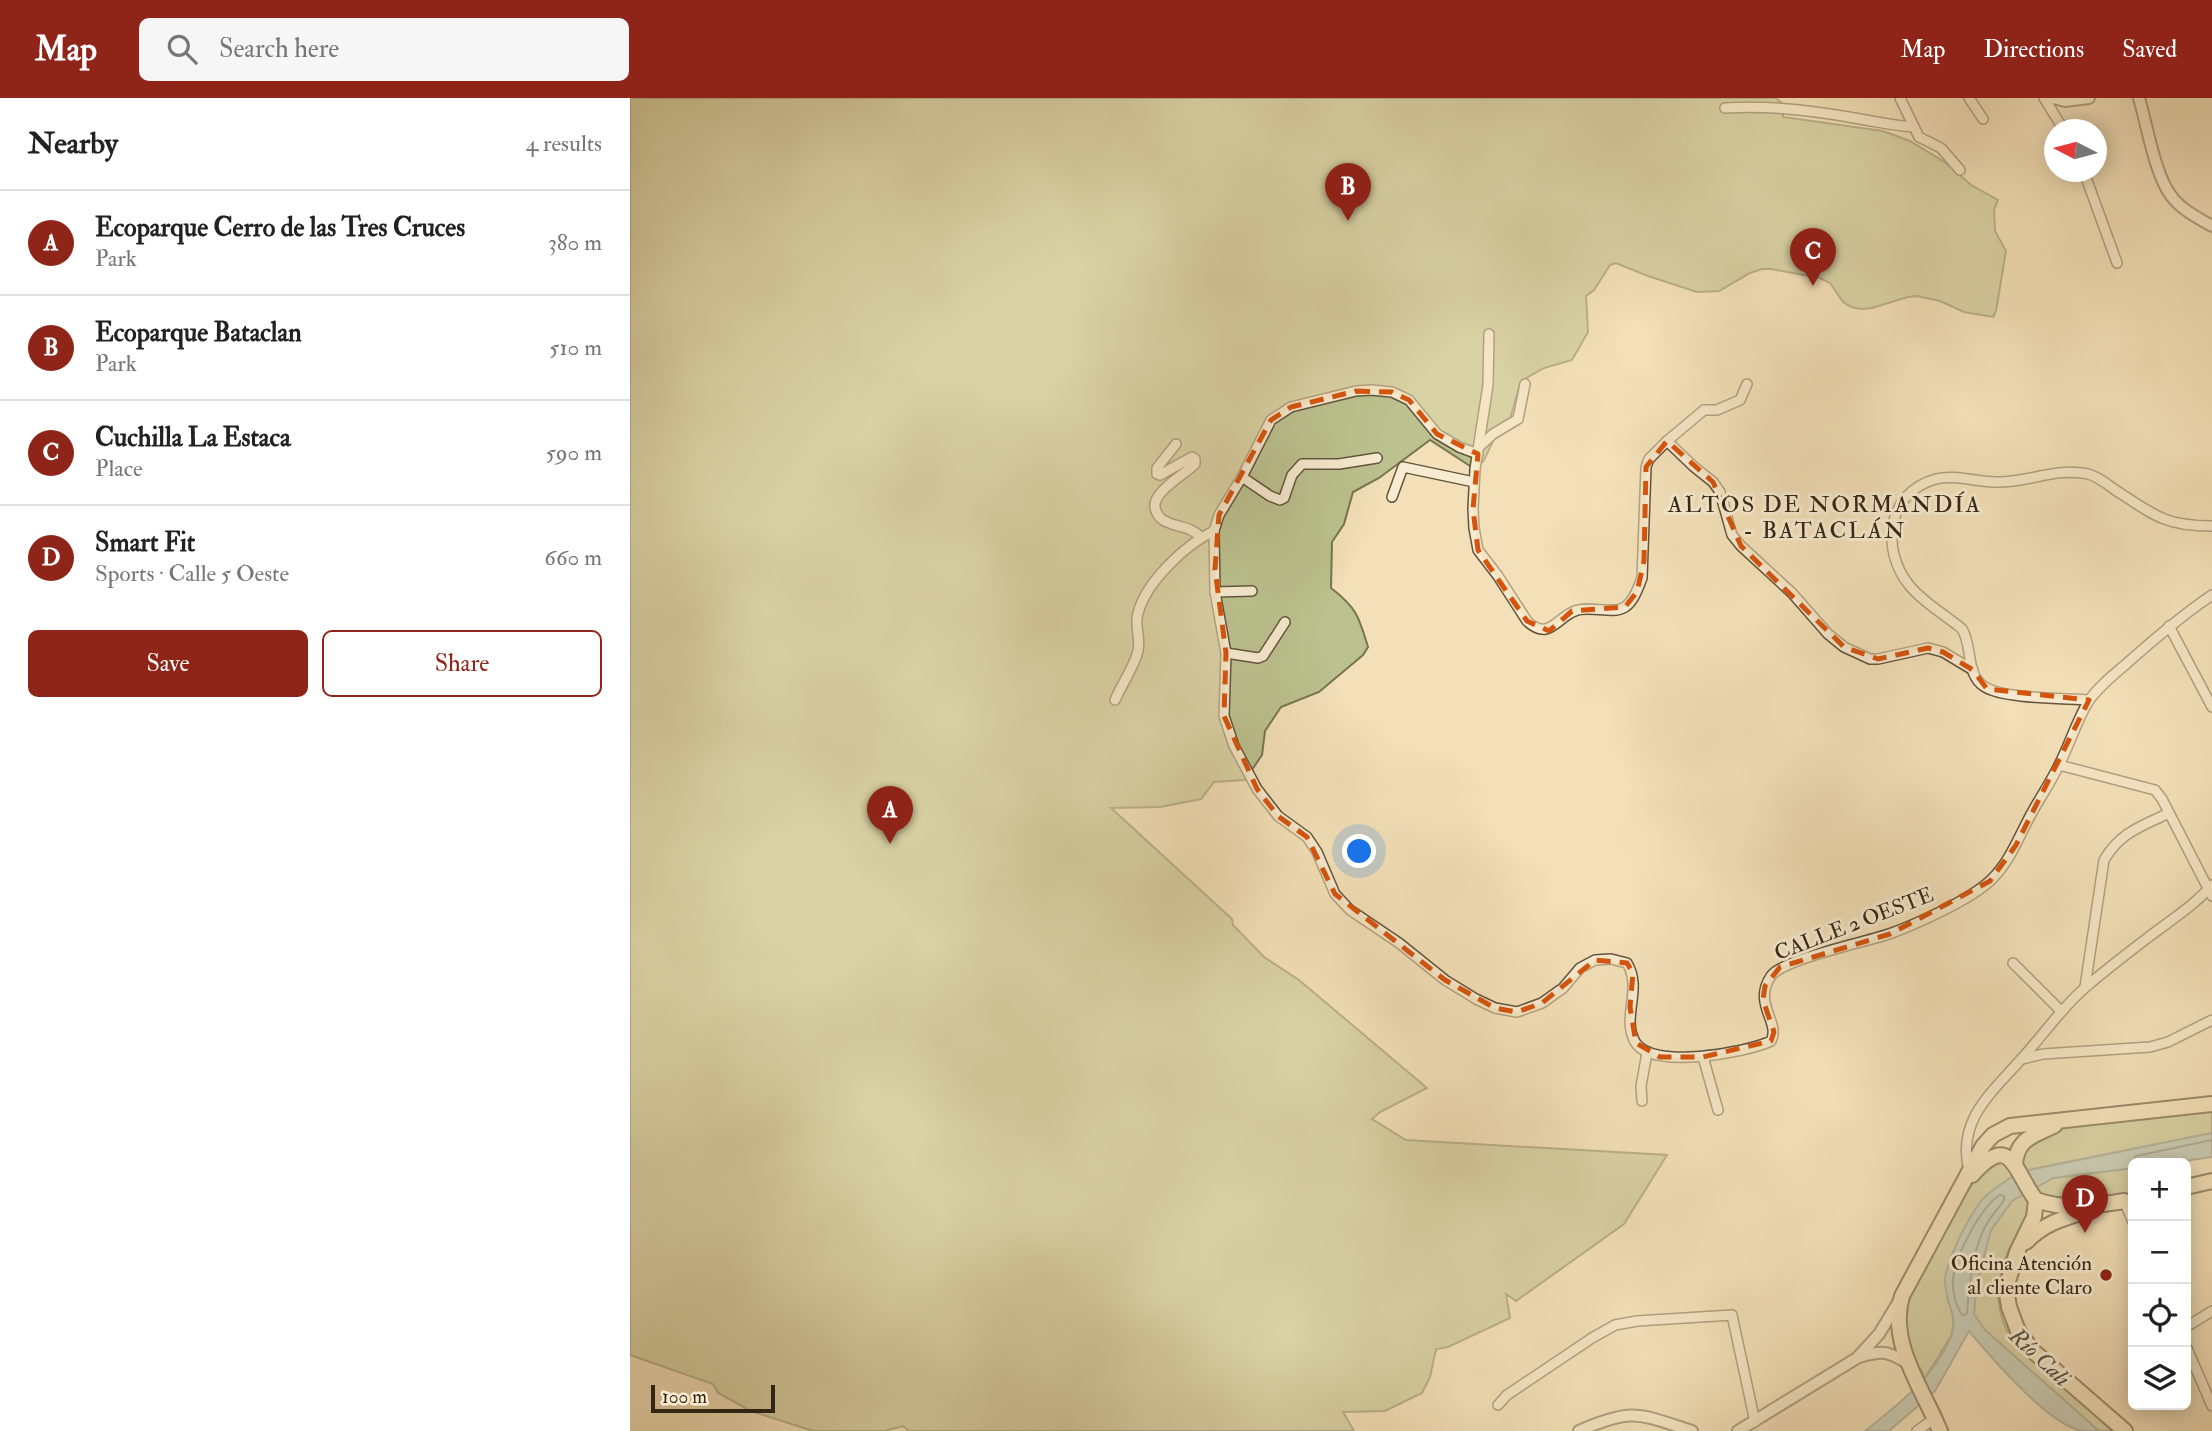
<!DOCTYPE html>
<html lang="en">
<head>
<meta charset="utf-8">
<style>
  :root { --surface:#fff; --page:#f6f6f6; --text:#222; --muted:#767676; --line:#e0e0e0; --accent:#8f2418 }
  body { margin:0; font-family:"IM FELL Double Pica",serif; background:var(--page); color:var(--text) }
  .controls { position:absolute; right:21px; bottom:21px; display:grid; overflow:hidden; border-radius:10px; box-shadow:0 4px 18px #0003 }
  .controls button { width:63px; height:63px; display:grid; place-items:center; padding:0; border:0; border-bottom:2px solid var(--line); background:var(--surface); color:var(--text); font:35px sans-serif }
  .compass { position:absolute; left:1414px; top:21px; width:63px; height:63px; border-radius:50%; background:var(--surface); box-shadow:0 4px 18px #0003; rotate:276deg }
  .scale { position:absolute; left:21px; bottom:18px; width:124px; box-sizing:border-box; padding-left:7px; border:4px solid #332613; border-top:0; font-size:19px; line-height:24px; white-space:nowrap; color:#332613; -webkit-text-stroke:5px #f7ebd1; paint-order:stroke }
  .you { position:absolute; left:730px; top:754px; width:24px; height:24px; margin:-18px; border:5px solid #fff; border-radius:50%; background:#1a73e8; box-shadow:0 0 0 10px #1a73e833 }
  .badge { display:grid; place-items:center; width:46px; height:46px; border-radius:50%; background:var(--accent); color:#fff; font-size:23px; font-weight:700 }
  .pin { position:absolute; translate:-50% -58px; filter:drop-shadow(0 2px 4px #0008) }
  .pin::after { content:''; position:absolute; top:37px; width:24px; height:21px; background:inherit; clip-path:polygon(0 0,100% 0,50% 100%) }
  .list { margin:0; padding:0; list-style:none }
  h2 { display:flex; justify-content:space-between; align-items:center; height:91px; margin:0; padding:0 28px; font-size:30px }
  h2 small { font-size:23px; font-weight:400; color:var(--muted) }
  .list li { display:grid; grid-template-columns:46px 1fr auto; gap:21px; align-items:center; box-sizing:border-box; height:105px; padding:0 28px; border-top:2px solid var(--line) }
  .list b { display:block; font-size:26px; white-space:nowrap }
  .list p { margin:0; font-size:23px; white-space:nowrap; color:var(--muted) }
  .list em { font-size:23px; font-style:normal; color:var(--muted) }
  .actions { display:flex; gap:14px; padding:21px 28px }
  .actions a { flex:1; padding:16px 0; border:2px solid var(--accent); border-radius:10px; text-align:center; font-size:24px; color:var(--accent) }
  .actions .main { background:var(--accent); color:#fff }
  .icon { flex:none; width:38px; height:38px; fill:none; stroke:currentColor; stroke-width:2; stroke-linecap:round; stroke-linejoin:round }
  .map { position:relative; flex:none; width:1582px; height:1333px; overflow:hidden }
  header { display:flex; align-items:center; gap:42px; box-sizing:border-box; height:98px; padding:0 35px; background:var(--accent); color:#fff }
  header strong { font-size:33px }
  nav { display:flex; gap:38px; margin-inline-start:auto; font-size:24px }
  .search { width:490px; height:63px; background:var(--page); display:flex; align-items:center; gap:18px; box-sizing:border-box; padding:0 24px; border-radius:10px; color:var(--muted); font-size:26px }
  main { display:flex }
  aside { flex:1; background:var(--surface) }
  .map>svg:first-child { display:block }
</style>
</head>
<body>
<header>
<strong>Map</strong>
<div class="search"><svg class="icon" aria-label="search" viewBox="0 0 24 24"><circle cx="10" cy="10" r="6"/><path d="M15 15l6 6"/></svg>Search here</div>
<nav><a>Map</a><a>Directions</a><a>Saved</a></nav>
</header>
<main>
<aside>
<h2>Nearby<small>4 results</small></h2>
<ul class="list">
<li><span class="badge">A</span><div><b>Ecoparque Cerro de las Tres Cruces</b><p>Park</p></div><em>380 m</em></li>
<li><span class="badge">B</span><div><b>Ecoparque Bataclan</b><p>Park</p></div><em>510 m</em></li>
<li><span class="badge">C</span><div><b>Cuchilla La Estaca</b><p>Place</p></div><em>590 m</em></li>
<li><span class="badge">D</span><div><b>Smart Fit</b><p>Sports · Calle 5 Oeste</p></div><em>660 m</em></li>
</ul>
<div class="actions"><a class="main">Save</a><a>Share</a></div>
</aside>
<div class="map">
<svg width="1582" height="1333" viewBox="0 0 1582 1333">
  <rect width="100%" height="100%" fill="#f3e0b8"/>
  <filter id="stains"><feTurbulence type="fractalNoise" baseFrequency=".00286" numOctaves="4"/><feColorMatrix values="0 0 0 0 .2 0 0 0 0 .09 0 0 0 0 .02 0 0 0 .5 -.17"/></filter>
  <radialGradient id="worn" r=".72"><stop offset=".6" stop-color="#630" stop-opacity="0"/><stop offset="1" stop-color="#630" stop-opacity=".3"/></radialGradient>
  <g fill="#bbc28f" stroke="#777451" stroke-width="2">
    <path d="M0 0H1146L1153 6V19L1253 33 1280 43 1316 65 1341 87 1368 102 1364 112 1365 133 1376 153 1366 213 1363 219 1334 214 1310 203 1287 198 1278 199 1242 210 1231 211 1221 209 1213 204 1200 185 1190 180 1141 171H1132L1120 175 1089 193 1067 194 1018 178 986 165 980 167 964 192 956 198 958 234 942 262 914 270 891 283 881 317 883 327 864 341 853 364 840 368 800 342 749 380 723 394 714 426 702 444 701 490C727 510 729 519 738 549L733 557 689 594 651 609 635 633 632 657 615 682 584 684 571 701 530 709 481 710 602 821 603 827 634 859 669 882 797 990 750 1014 742 1021 776 1042 1037 1057 994 1126 886 1203 876 1196 880 1220 818 1249 806 1251 800 1279 792 1295 755 1313 713 1314 724 1333H279L273 1328 254 1333H183L121 1313 88 1295 83 1286 0 1257Z"/>
    <polygon points="1582,1012 1582,1035 1394,1073 1391,1069 1394,1047 1435,1029"/>
    <path d="M1366 1063 1378 1066 1385 1077 1357 1097 1343 1117 1328 1145 1317 1199 1325 1221 1321 1238 1295 1280 1290 1270 1288 1271C1280 1248 1271 1226 1277 1202 1299 1162 1329 1088 1366 1063Z"/>
    <polygon points="1503,1070 1503,1094 1449,1104 1409,1099 1404,1089 1423,1080"/>
    <path d="M1395 1095 1402 1106C1397 1127 1392 1127 1383 1144 1364 1179 1362 1213 1385 1246L1483 1333H1469L1355 1232 1344 1216 1346 1189 1352 1160 1361 1132 1382 1103Z"/>
  </g>
  <path fill="#9dbbb6" stroke="#737f75" stroke-width="2" d="M1582 1035V1059L1540 1065H1503V1070L1423 1080 1382 1103 1361 1132 1346 1189 1344 1216 1355 1232 1469 1333C1464 1333 1458 1333 1453 1333 1419 1328 1361 1259 1339 1233L1305 1293 1259 1333H1235C1269 1306 1304 1279 1321 1239 1329 1218 1314 1202 1315 1181 1317 1161 1343 1108 1358 1096 1369 1087 1382 1078 1394 1073Z"/>
  <g fill="none" stroke-linecap="round" stroke-linejoin="round">
    <g stroke="#687064" stroke-width="2">
      <polyline points="1507,1065 1504,1062 1506,1058 1582,1042"/>
      <path d="M1370 1097 1374 1098V1102C1368 1111 1360 1119 1355 1129 1342 1155 1339 1187 1337 1215L1333 1218C1326 1209 1322 1193 1323 1182 1324 1160 1351 1108 1370 1097Z"/>
    </g>
    <g stroke="#63543c" stroke-width="12">
      <g id="minor">
        <polyline points="1270,0 1289,39 1311,50 1330,72"/>
        <polyline points="1339,0 1353,21"/>
        <polyline points="1414,0 1434,32"/>
        <path d="M1095 10C1138 7 1187 13 1230 21 1248 24 1265 28 1284 29"/>
        <polyline points="1454,74 1487,165"/>
        <path d="M859 236 858 287 845 371 843 411 844 430 848 452 868 478 897 523C919 544 927 519 945 513 959 507 984 517 995 509 1004 503 1008 490 1012 480L1016 369 1019 361 1037 343 1074 312H1087L1110 302 1117 286"/>
        <polyline points="1037,343 1063,368 1083,384 1090,394 1102,437 1111,448 1162,495 1198,536 1214,549 1240,561 1248,561 1298,550 1313,554 1343,572"/>
        <path d="M546 346 527 370V376L530 377 562 359 565 361V366C554 377 518 396 526 413 528 418 531 422 537 424 552 431 557 427 571 439"/>
        <polyline points="849,349 863,336 888,321 895,286"/>
        <path d="M848 356 829 349 807 336 779 302 762 294 741 292 726 293 661 309 641 322 612 379 589 417 584 433 585 494 596 555 594 618 604 648 627 691 648 718 677 739 687 754 705 796 720 812 769 845 815 882 846 901 865 910 887 914 912 905 933 890 950 870 965 862 981 861 997 865C1013 892 991 918 1005 944 1021 972 1116 955 1141 943 1151 924 1122 906 1141 878 1153 861 1236 844 1259 836 1287 826 1342 801 1362 781 1379 764 1387 743 1398 722 1407 704 1420 686 1429 667 1440 646 1446 624 1458 604 1467 590 1482 578 1495 567 1523 542 1551 518 1582 497"/>
        <polyline points="612,379 640,398 650,402 654,400 662,377 672,366 709,366 747,360"/>
        <polyline points="762,399 773,369 844,384"/>
        <polyline points="585,494 622,493"/>
        <polyline points="1539,528 1582,609"/>
        <polyline points="596,555 628,560 633,558 655,524"/>
        <path d="M485 602C491 588 505 567 508 553 511 540 504 527 508 515 516 484 556 446 584 433"/>
        <path d="M1459 602C1434 600 1374 601 1355 589 1335 577 1343 548 1332 531 1329 528 1323 524 1319 521 1306 511 1289 500 1279 487 1250 451 1257 394 1306 381 1326 376 1349 385 1369 384 1399 384 1428 369 1458 376 1470 379 1480 389 1490 395 1526 419 1538 428 1582 428"/>
        <polyline points="1429,667 1525,692 1532,701 1582,798"/>
        <polyline points="1383,865 1431,913"/>
        <path d="M1455 889 1474 762C1491 734 1510 729 1539 715"/>
        <polyline points="1073,959 1088,1012"/>
        <polyline points="1392,961 1413,956 1520,949 1538,944 1582,922"/>
        <polyline points="1012,1003 1011,988 1017,955"/>
        <path d="M1339 1073C1326 1021 1363 994 1393 959 1415 935 1432 909 1457 888 1478 870 1499 854 1520 838 1541 822 1565 807 1582 787"/>
        <polyline points="1494,1103 1503,1124"/>
        <polyline points="1556,1229 1582,1213"/>
        <polyline points="1556,1248 1582,1308"/>
        <polyline points="868,1307 877,1297 962,1240 985,1227 1007,1223 1102,1217 1125,1324"/>
        <polyline points="1287,1333 1305,1320"/>
      </g>
    </g>
    <g stroke="#63543c" stroke-width="14">
      <g id="tertiary">
        <polyline points="1423,0 1435,3 1459,0"/>
        <path d="M1509 0C1517 27 1525 78 1542 99 1552 112 1568 120 1582 128"/>
        <path d="M1229 1259C1253 1252 1258 1253 1279 1266"/>
        <path d="M949 1333C1003 1309 1009 1316 1062 1333"/>
        <polyline points="1108,1333 1227,1260 1249,1236 1269,1203"/>
      </g>
    </g>
    <g stroke="#332613" stroke-width="18">
      <g id="primary">
        <path d="M1385 1066C1387 1040 1404 1038 1425 1027"/>
        <path d="M1342 1077C1382 1032 1384 1074 1406 1102 1440 1113 1460 1108 1494 1103"/>
        <polyline points="1556,1089 1582,1083"/>
        <polyline points="1406,1102 1404,1119 1387,1154 1376,1190 1379,1209 1388,1233 1403,1253 1495,1333"/>
        <path d="M1396 1144C1414 1125 1434 1120 1458 1113"/>
        <path d="M1310 1333C1293 1291 1258 1245 1272 1198L1353 1048 1363 1037 1380 1028 1582 1006"/>
      </g>
    </g>
    <use href="#minor" stroke="#f7ebd1" stroke-width="9"/>
    <use href="#tertiary" stroke="#f7ebd1" stroke-width="10"/>
    <use href="#primary" stroke="#f3e0b8" stroke-width="14"/>
  </g>
  <path d="M0 0H1582V1333H0ZM726 293 762 294 779 302 807 336 848 356 843 411 848 452 897 523 919 533 942 513 995 509 1007 494 1014 463 1016 369 1037 343 1083 384 1111 448 1214 549 1248 561 1298 550 1313 554 1343 572 1357 591 1459 602 1386 747 1360 783 1260 836 1150 869 1135 888 1133 902 1144 934 1141 943 1073 959H1030L1006 945 1000 909 1003 875 997 865 965 862 912 905 887 914 865 910 815 882 705 796 677 739 648 718 627 691 594 618 596 555 585 471 589 417 641 322 661 309Z" fill="#f3e0b8" fill-opacity=".55" fill-rule="evenodd"/>
  <path fill="none" stroke="#d6540d" stroke-width="5" stroke-dasharray="14 9" stroke-linejoin="round" d="M726 293 762 294 779 302 807 336 848 356 843 411 848 452 897 523 919 533 942 513 995 509 1007 494 1014 463 1016 369 1037 343 1083 384 1111 448 1214 549 1248 561 1298 550 1313 554 1343 572 1357 591 1459 602 1386 747 1360 783 1260 836 1150 869 1135 888 1133 902 1144 934 1141 943 1073 959H1030L1006 945 1000 909 1003 875 997 865 965 862 912 905 887 914 865 910 815 882 705 796 677 739 648 718 627 691 594 618 596 555 585 471 589 417 641 322 661 309Z"/>
  <circle fill="#8f2418" stroke="#f7ebd1" stroke-width="2.5" cx="1476" cy="1177" r="7"/>
  <g text-anchor="middle" dominant-baseline="central" stroke-width="6" stroke-linejoin="round" paint-order="stroke">
    <g font-size="21" fill="#332613" stroke="#f7ebd1">
      <text transform="translate(1224 826) rotate(-21)">CALLE 2 OESTE</text>
    </g>
    <g font-size="21" fill="#332613" stroke="#f7ebd1" text-anchor="end">
      <text x="1462" y="1165">Oficina Atención<tspan x="1462" dy="24">al cliente Claro</tspan></text>
    </g>
    <g font-size="23" letter-spacing="2" fill="#332613" stroke="#f7ebd1">
      <text x="1195" y="406">ALTOS DE NORMANDÍA<tspan x="1195" dy="26">- BATACLÁN</tspan></text>
    </g>
    <g font-size="23" font-style="italic" fill="#535344" stroke="#f7ebd1">
      <text transform="translate(1410 1259) rotate(43)">Río Cali</text>
    </g>
  </g>
  <rect width="100%" height="100%" filter="url(#stains)"/>
  <rect width="100%" height="100%" fill="url(#worn)"/>
</svg>
<div class="controls">
<button>+</button>
<button>−</button>
<button><svg class="icon" aria-label="locate" viewBox="0 0 24 24"><circle cx="12" cy="12" r="6"/><path d="M12 2v4M12 18v4M2 12h4M18 12h4"/></svg></button>
<button><svg class="icon" aria-label="layers" viewBox="0 0 24 24"><path d="M12 4l9 5-9 5-9-5zM3 14l9 5 9-5"/></svg></button>
</div>
<svg class="compass" viewBox="-18 -18 36 36"><path d="M0-13l5 13h-10z" fill="#e53935"/><path d="M0 13l5-13h-10z" fill="#767676"/></svg>
<div class="scale">100 m</div>
<div class="you"></div>
<div class="pin badge" style="left:260px;top:746px">A</div>
<div class="pin badge" style="left:718px;top:123px">B</div>
<div class="pin badge" style="left:1183px;top:188px">C</div>
<div class="pin badge" style="left:1455px;top:1135px">D</div>
</div>
</main>
</body>
</html>
